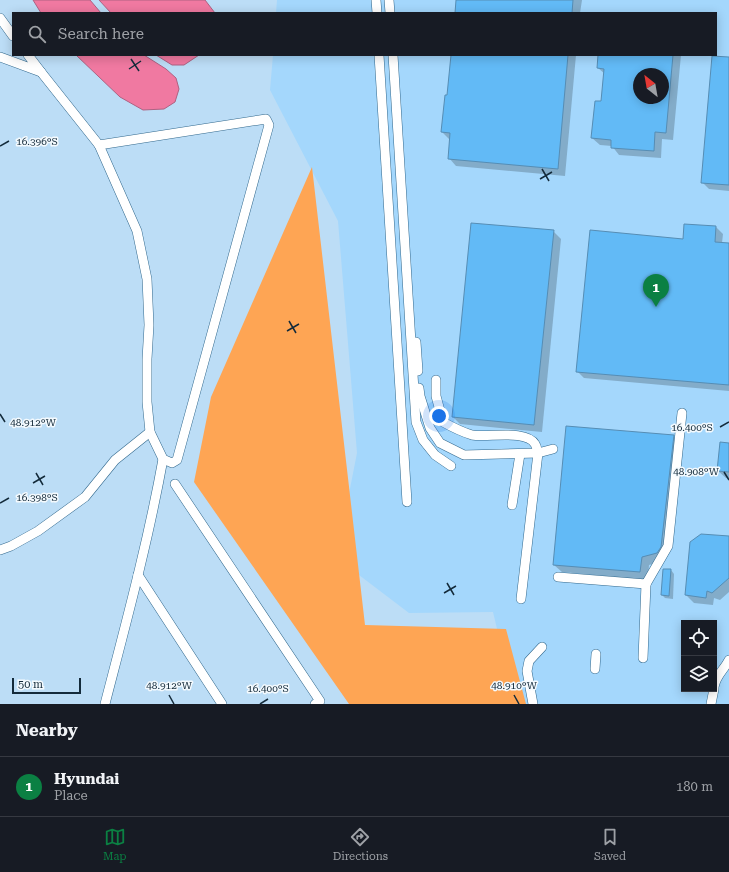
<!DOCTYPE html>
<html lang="en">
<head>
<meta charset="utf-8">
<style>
  :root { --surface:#171b24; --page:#242831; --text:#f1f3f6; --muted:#9ea1a6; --line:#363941; --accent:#0b8043 }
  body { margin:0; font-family:"Roboto Serif",serif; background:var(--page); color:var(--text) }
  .controls { position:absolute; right:12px; bottom:12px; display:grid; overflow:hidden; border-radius:0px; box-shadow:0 2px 10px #0003 }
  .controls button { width:36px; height:36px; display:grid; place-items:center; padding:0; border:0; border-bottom:1px solid var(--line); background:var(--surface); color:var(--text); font:20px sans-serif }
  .compass { position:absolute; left:633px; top:68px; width:36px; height:36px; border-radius:50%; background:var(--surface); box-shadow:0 2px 10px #0003; rotate:329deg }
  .scale { position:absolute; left:12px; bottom:10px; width:69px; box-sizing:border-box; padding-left:4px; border:2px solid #142b3b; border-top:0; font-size:11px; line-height:14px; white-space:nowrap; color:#142b3b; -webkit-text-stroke:3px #f4fafe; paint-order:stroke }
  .you { position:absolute; left:439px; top:416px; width:14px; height:14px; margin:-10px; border:3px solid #fff; border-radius:50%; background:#1a73e8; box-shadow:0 0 0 6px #1a73e833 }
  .badge { display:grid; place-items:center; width:26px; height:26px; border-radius:50%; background:var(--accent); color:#fff; font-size:13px; font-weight:700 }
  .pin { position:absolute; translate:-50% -33px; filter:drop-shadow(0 1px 2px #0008) }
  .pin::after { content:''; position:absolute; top:21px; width:14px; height:12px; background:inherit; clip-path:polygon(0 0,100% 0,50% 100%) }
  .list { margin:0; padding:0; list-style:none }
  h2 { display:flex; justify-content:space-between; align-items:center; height:52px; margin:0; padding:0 16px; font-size:17px }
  h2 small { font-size:13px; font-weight:400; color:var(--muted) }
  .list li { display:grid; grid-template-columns:26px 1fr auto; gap:12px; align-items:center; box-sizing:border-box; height:60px; padding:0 16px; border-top:1px solid var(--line) }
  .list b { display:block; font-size:15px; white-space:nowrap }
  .list p { margin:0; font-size:13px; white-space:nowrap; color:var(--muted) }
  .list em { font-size:13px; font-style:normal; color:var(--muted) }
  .icon { flex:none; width:22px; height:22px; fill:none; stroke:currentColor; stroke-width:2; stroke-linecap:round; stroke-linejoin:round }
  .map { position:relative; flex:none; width:729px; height:704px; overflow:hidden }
  .search { position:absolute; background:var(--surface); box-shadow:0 2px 10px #0003; left:12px; right:12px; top:12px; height:44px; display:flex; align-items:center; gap:10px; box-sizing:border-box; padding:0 14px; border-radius:0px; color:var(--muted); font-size:15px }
  .sheet { height:112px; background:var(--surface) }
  nav { display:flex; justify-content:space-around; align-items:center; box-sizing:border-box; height:56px; border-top:1px solid var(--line); background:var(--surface); font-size:11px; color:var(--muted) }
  nav a { display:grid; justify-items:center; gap:2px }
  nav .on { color:var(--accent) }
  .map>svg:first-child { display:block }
</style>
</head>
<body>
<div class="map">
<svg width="729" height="704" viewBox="0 0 729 704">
  <rect width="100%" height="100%" fill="#bcddf6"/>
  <path fill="#a4d7fc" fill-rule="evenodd" d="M277 0H729V704H515L493 612 409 613 359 575 345 514 357 453 338 221 270 90 273 55H716V13H276ZM639 74H663V98H639ZM684 623H714V689H684Z"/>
  <polygon fill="#fea554" points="312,167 365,625 506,629 526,704 349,704 194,482 211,397"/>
  <g fill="#f079a1" stroke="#ae6282">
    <polygon points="33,0 90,0 101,13 41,13"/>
    <polygon points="99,0 205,0 215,13 111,13"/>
    <polygon points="76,55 144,55 166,69 176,78 179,89 175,102 164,109 143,110 120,97"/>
    <polygon points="156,55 199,55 184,65 172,65"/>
  </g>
  <g fill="#0003" fill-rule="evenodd">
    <polygon points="457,0 582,0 580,13 456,13"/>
    <polygon points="452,55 576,55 565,176 456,166 449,158 450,140 442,132 448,97"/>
    <path d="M599 55H681L673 140 662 139 661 158 619 155 612 146 600 145 592 138 602 102 605 74 598 68ZM639 74H663V98H639Z"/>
    <polygon points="729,58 729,191 709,189 702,182"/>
    <polygon points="716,227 723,234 722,243 729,244 729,391 584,378 577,371 684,240"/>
    <polygon points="553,231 561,239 542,432 460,424 453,417"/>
    <polygon points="673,436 681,444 665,560 649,565 648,580 562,572 554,565"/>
    <polygon points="729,444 729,479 726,478 718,471"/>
    <polygon points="729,537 729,592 720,600 714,598 713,605 694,603 686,595"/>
    <polygon points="671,570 674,574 673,599 665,598 662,595"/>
  </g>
  <g fill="#62baf6" stroke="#568db4" fill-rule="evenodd">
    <polygon points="456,0 573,0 572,13 455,13"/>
    <polygon points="451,55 568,55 558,169 448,159 450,133 441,132 445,95 447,95"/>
    <path d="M598 55H673L666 133 655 132 654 151 611 148V140L591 138 595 101H601L604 69 597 68ZM639 74H663V98H639Z"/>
    <polygon points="712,56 729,57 729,185 701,183"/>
    <polygon points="471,223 554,230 534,425 452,417"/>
    <polygon points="684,224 716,226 715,242 729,243 729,385 576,372 590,230 683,239"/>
    <polygon points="566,426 674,435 661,547 657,553 642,557 640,572 553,565"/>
    <polygon points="720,442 729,443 729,472 717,471"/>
    <polygon points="701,534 729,536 729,578 712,593 707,591 706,598 685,595 690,542"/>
    <polygon points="663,569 671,569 669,596 661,595"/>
  </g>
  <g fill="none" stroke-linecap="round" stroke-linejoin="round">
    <g stroke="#31688d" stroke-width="10">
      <g id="minor">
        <polyline points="376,0 377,13"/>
        <polyline points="389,0 390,13"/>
        <polyline points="0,18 13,36"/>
        <polyline points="379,55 407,502"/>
        <polyline points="393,55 416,422 423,440 435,455 451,466"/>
        <polyline points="0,57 41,72 28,55"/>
        <polyline points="41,72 99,145"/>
        <polygon points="266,119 269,125 177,460 172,463 163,459 150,432 147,402 147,359 149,325 147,279 137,231 99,145"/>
        <polyline points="416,342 418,371"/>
        <path d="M436 380V396L443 422C452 427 462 432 472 435 487 438 526 429 535 444 537 447 537 451 538 453L521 599"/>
        <polyline points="419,388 420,396 430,428 440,443 464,455 538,453 553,449"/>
        <polyline points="175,484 320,701 315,704"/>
        <polyline points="512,505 520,454"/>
        <polyline points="0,550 11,546 38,531 85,497 115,460 150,432"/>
        <polyline points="138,575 222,704"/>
        <polyline points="558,577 646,584 668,546 682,413"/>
        <polyline points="643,658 646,584"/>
        <polyline points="595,669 596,654"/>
        <path d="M714 687C716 675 724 670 729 660"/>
        <path d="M105 704C126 623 148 542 163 459"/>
        <polyline points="533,704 527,671 529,661 542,647"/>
        <polyline points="711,704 714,689"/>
      </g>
    </g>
    <use href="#minor" stroke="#fff" stroke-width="9"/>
  </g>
  <path fill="none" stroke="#142b3b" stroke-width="1.5" d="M131 59 139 71M129 69 141 61M0 146 9 141M542 169 549 181M540 179 552 172M289 321 296 333M287 331 299 324M0 414 5 422M720 427 729 422M724 472 729 480M36 473 43 485M33 483 45 476M0 503 9 498M447 583 454 595M444 593 456 586M169 695 174 704M514 695 519 704M260 704 268 699"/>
  <g font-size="10" text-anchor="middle" fill="#142b3b" stroke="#f4fafe" stroke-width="3" stroke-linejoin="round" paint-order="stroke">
    <text x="37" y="145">16.396°S</text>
    <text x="33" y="426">48.912°W</text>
    <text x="692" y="431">16.400°S</text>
    <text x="696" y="475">48.908°W</text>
    <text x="37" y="501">16.398°S</text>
    <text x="169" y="689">48.912°W</text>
    <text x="514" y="689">48.910°W</text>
    <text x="268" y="692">16.400°S</text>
  </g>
</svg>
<div class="controls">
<button><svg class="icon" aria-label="locate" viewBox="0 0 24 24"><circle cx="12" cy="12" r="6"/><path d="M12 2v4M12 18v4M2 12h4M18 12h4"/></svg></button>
<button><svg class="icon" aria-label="layers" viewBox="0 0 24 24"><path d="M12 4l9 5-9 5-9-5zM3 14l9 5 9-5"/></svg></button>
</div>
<svg class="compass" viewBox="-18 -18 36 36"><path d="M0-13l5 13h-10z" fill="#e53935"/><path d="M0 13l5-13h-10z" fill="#9ea1a6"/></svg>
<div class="scale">50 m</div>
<div class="you"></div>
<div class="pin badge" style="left:656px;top:307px">1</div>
<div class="search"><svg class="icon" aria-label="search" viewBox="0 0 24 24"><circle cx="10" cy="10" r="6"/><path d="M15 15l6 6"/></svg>Search here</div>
</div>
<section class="sheet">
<h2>Nearby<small></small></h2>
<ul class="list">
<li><span class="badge">1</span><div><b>Hyundai</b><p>Place</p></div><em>180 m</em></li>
</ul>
</section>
<nav>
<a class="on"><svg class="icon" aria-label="map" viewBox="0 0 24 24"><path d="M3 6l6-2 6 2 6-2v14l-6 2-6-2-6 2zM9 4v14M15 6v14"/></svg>Map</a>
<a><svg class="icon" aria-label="directions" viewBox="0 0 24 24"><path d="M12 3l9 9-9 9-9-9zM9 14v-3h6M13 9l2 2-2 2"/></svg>Directions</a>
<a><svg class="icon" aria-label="saved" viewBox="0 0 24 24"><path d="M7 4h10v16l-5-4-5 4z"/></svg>Saved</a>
</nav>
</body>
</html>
